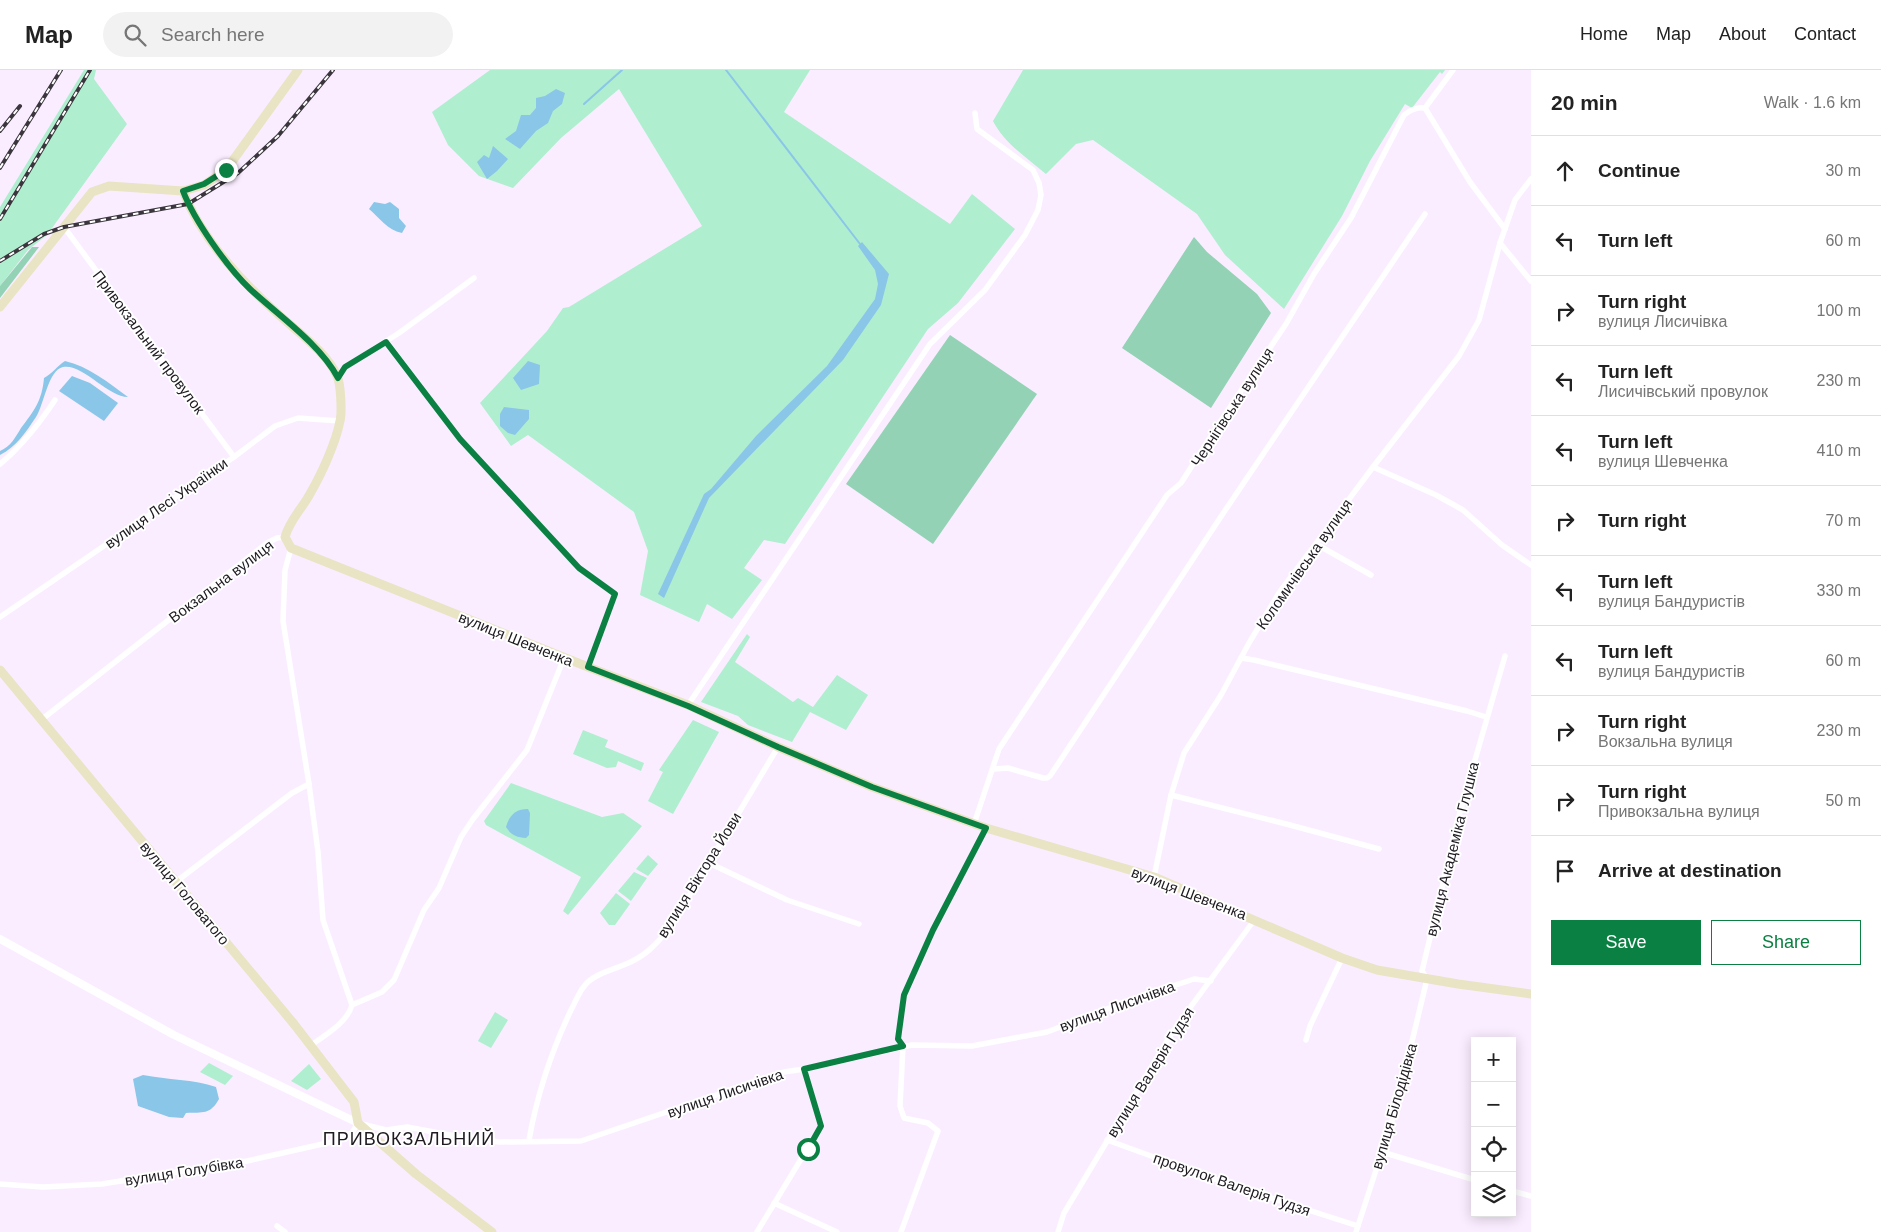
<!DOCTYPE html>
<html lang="en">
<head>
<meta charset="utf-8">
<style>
  :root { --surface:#fff; --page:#f2f2f2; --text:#222; --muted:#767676; --line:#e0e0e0; --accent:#0b8043 }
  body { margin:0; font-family:Arial,sans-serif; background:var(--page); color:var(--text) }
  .controls { position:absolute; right:15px; bottom:15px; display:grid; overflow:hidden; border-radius:0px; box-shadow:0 2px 12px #0003 }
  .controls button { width:45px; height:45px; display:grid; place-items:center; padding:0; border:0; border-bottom:1px solid var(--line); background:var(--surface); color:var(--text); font:25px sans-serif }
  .stop { position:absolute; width:15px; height:15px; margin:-11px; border:4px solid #0b8043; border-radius:50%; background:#fff }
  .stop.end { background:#0b8043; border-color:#fff; box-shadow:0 1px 5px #0008 }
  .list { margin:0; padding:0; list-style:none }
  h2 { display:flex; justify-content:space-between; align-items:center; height:65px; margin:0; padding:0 20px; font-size:21px }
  h2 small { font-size:16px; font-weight:400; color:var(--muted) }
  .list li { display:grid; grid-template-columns:32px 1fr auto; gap:15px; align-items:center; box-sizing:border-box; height:70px; padding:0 20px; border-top:1px solid var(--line) }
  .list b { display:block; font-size:19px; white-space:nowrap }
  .list p { margin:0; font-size:16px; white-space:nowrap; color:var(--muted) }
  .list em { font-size:16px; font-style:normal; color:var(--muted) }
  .actions { display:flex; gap:10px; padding:15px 20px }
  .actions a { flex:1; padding:11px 0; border:1px solid var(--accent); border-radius:0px; text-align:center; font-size:18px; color:var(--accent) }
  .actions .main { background:var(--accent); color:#fff }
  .icon { flex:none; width:28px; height:28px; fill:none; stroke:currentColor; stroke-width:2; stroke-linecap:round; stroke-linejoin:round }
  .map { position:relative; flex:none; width:1531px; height:1162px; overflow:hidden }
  header { display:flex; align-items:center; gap:30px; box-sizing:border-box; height:70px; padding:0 25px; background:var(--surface); border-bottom:1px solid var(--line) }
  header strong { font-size:24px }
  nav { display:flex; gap:28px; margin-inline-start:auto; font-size:18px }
  .search { width:350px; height:45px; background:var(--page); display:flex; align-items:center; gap:12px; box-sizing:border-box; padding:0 18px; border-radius:28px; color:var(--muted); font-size:19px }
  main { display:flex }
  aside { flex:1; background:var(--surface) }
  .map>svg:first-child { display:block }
</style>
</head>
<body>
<header>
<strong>Map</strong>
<div class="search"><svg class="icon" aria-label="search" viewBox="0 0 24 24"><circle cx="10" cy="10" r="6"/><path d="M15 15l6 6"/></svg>Search here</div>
<nav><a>Home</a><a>Map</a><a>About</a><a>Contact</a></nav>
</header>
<main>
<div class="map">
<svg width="1531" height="1162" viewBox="0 0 1531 1162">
  <rect width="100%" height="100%" fill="#faedff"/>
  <g fill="#b0eed0">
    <polygon points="84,0 96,0 94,9 127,54 47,165 28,180 0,216 0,137"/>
    <polygon points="490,0 810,0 784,42 950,154 972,124 1015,159 958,233 928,259 785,474 764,470 744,498 762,510 732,549 707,534 699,552 640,525 648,481 634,442 528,365 511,376 480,333 547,261 563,238 569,237 702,156 619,19 561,68 513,118 479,106 448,75 432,42"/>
    <path d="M1023 0H1445L1442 4 1440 2 1412 38 1405 34 1370 91 1342 146 1284 239 1225 185 1197 144 1093 70 1076 74 1046 104C1027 88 1004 73 993 51Z"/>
    <polygon points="747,564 750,567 735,592 793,632 798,628 813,637 837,605 868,625 846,660 810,642 792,672 748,655 738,646 701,632"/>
    <polygon points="693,650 719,662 673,744 648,731 663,702 659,700"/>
    <polygon points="583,660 608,670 605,677 644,693 641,701 618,691 616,697 607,698 573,684"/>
    <polygon points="511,713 602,747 623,743 642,756 568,845 563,841 581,807 486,755 484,751"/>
    <polygon points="648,785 658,794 648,806 636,799"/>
    <polygon points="634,802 647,808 631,831 618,821"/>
    <polygon points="616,823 630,834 615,855 609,855 600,843"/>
    <polygon points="495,942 508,950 491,978 478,971"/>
    <polygon points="209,993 233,1006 225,1015 200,1002"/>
    <polygon points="309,994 321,1009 307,1020 291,1011"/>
  </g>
  <g fill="#93d2b4">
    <polygon points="1194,167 1207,182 1257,224 1271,243 1211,338 1122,278"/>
    <polygon points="32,177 39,177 0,228 0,216"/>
    <polygon points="950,265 1037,324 933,474 846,414"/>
  </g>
  <g fill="#8ac6e8">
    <polygon points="556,19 565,23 562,34 553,41 548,53 536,61 520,79 505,69 516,61 521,45 530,45 536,38 536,28 545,26"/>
    <polygon points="493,76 508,89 497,101 487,109 477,92 484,85 489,88"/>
    <path d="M374 132 385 134 390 132 399 139V148L406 156 402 163C387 160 380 148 369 139Z"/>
    <polygon points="862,172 889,204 881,235 843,290 709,428 664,528 658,524 704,424 711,419 756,366 827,296 875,229 878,214 875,200 858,176"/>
    <path d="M65 291C88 296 109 313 128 327 108 327 82 293 63 297 48 300 44 335 36 347 26 362 16 377 0 385V381C11 376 15 368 21 358 34 341 42 331 44 308 52 304 57 296 65 291Z"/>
    <polygon points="528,291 540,295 539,314 521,320 513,308"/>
    <polygon points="72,306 90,313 118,333 104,351 59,321"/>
    <polygon points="504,337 529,340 529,349 515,365 508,363 500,356 500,344"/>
    <path d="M528 739 530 743 529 765 526 768C516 767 511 765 506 757 509 746 515 739 528 739Z"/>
    <path d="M143 1005C167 1010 194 1009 216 1017L219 1029C210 1045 203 1042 186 1043L183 1048 169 1047 138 1036 133 1009Z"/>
  </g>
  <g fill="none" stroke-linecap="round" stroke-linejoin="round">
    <g stroke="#8ac6e8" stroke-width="2">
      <polyline points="726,0 860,174"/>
      <polyline points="584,34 622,0"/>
    </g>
    <g stroke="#fff" stroke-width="5.5">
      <polyline points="1425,38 1470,112 1505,159"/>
      <polyline points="1425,38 1453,0"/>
      <polyline points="64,157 234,387"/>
      <polyline points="1500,173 1531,211"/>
      <polyline points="386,271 460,369 579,498 615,524 588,597"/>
      <polyline points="339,308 345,297 399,263 474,208"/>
      <path d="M0 394C22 376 39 354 55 330"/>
      <polyline points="1373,397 1436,425 1463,440 1502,475 1531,495"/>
      <polyline points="1316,474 1371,505"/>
      <path d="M291 478 285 500 283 551 309 714 318 782 323 850 352 935C347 953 325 965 310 976"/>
      <polyline points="0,547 234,387 275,356 298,348 340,351"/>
      <polyline points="1241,588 1254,590 1467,641 1486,647"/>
      <polyline points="688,635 930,274 985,220 1025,165 1038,140 1041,125 1039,113 1033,100 977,59 975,43"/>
      <polyline points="41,650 267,473 277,468 285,467"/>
      <polyline points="994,699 1008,698 1043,708 1047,708 1050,706 1222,445 1425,144"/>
      <path d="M974 754 999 679 1167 425 1181 413 1222 349 1286 254 1314 204 1351 148 1404 45C1411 40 1416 37 1425 38"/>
      <polyline points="1379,779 1290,755 1171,725 1184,683 1221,625 1249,573 1279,523 1373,397 1459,286 1479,250 1500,173 1515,130 1531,109"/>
      <polyline points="709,793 787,830 859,854"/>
      <polyline points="1154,807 1171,725"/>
      <polyline points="177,811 292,723 309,714"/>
      <polyline points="352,935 382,922 394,910 424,840 439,818 461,767 473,749 527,680 564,588"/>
      <polyline points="1306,970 1310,956 1342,888"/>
      <path d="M529 1070C537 1025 551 982 571 940 576 931 580 918 589 911 600 902 613 900 626 894 646 886 656 874 670 858L778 677"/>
      <polyline points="1107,1070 1231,1115 1358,1156"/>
      <polyline points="1382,1082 1475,1110"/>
      <polyline points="0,1114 43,1117 102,1114 247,1091 336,1071 352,1063 358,1053 386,1060 407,1057 455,1066 499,1072 581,1071 784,1002 804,999 912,975 972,976 1047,962 1136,928 1194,909 1211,911"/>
      <polyline points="1512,1121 1531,1126"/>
      <polyline points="774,1133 837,1162"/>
      <polyline points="277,1156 285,1162"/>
      <polyline points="757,1162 821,1056 804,999"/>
      <polyline points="901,1162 938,1061 928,1053 904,1048 900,1036 903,976 898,969 904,925 933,860 986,758"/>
      <polyline points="1058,1162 1064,1143 1173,961 1255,849"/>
      <polyline points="1356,1162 1396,1038 1427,909 1422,901 1460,742 1505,586"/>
    </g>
    <polyline stroke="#fff" stroke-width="8" points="0,869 174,965 358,1053"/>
    <g stroke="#e9e4c3" stroke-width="9">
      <path d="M183 121C201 168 240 210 277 243 296 261 327 282 337 306 341 314 342 343 340 351 336 372 322 403 311 422 303 438 290 449 285 467L291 478 588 597 688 635 778 677 872 717 986 758 1154 807 1342 888 1377 900 1458 914 1531 924"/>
      <polyline points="0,237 92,122 109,116 183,121 204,115 226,100 298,0"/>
      <polyline points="0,600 294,954 354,1032 358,1053 416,1104 492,1162"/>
    </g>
    <g stroke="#3b363e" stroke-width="4">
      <g id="rail">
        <polyline points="0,61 20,36"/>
        <polyline points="0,98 61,0"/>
        <polyline points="0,149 90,0"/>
        <polyline points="0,191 44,164 64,157 188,134 238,103 278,66 333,0"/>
      </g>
    </g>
    <use href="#rail" stroke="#fff" stroke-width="2" stroke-dasharray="5.5" stroke-linecap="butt"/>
  </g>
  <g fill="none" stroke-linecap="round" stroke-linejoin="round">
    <path stroke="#0b8043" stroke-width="6" d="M226 100 204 114 183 121C194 150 227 197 250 219 278 245 320 274 338 308L345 297 386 272 460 369 579 498 615 524 588 597 688 636 778 677 872 717 986 758 933 860 904 925 898 969 903 976 804 999 821 1056 808 1079"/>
  </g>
  <g text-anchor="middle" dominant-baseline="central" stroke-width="4" stroke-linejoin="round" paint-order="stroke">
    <g font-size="15" fill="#1e1a20" stroke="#fff">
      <text transform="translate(149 272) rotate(53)">Привокзальний провулок</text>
      <text transform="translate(1232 337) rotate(-57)">Чернігівська вулиця</text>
      <text transform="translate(166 433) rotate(-35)">вулиця Лесі Українки</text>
      <text transform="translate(1304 494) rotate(-55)">Коломичівська вулиця</text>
      <text transform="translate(221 511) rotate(-37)">Вокзальна вулиця</text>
      <text transform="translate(516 569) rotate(22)">вулиця Шевченка</text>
      <text transform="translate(1452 779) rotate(-76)">вулиця Академіка Глушка</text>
      <text transform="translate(699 805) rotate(-58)">вулиця Віктора Йови</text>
      <text transform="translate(185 823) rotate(50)">вулиця Головатого</text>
      <text transform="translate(1189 823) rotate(21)">вулиця Шевченка</text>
      <text transform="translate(1117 936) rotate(-20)">вулиця Лисичівка</text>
      <text transform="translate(1150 1002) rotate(-58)">вулиця Валерія Гудзя</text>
      <text transform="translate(725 1023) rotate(-19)">вулиця Лисичівка</text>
      <text transform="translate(1394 1036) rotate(-74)">вулиця Білодідівка</text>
      <text transform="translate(184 1101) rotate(-9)">вулиця Голубівка</text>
      <text transform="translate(1232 1114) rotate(19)">провулок Валерія Гудзя</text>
    </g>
    <g font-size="18" letter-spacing="1" fill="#1e1a20" stroke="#fff">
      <text x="409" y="1069">ПРИВОКЗАЛЬНИЙ</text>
    </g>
  </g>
</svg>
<div class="controls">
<button>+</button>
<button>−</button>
<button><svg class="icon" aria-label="locate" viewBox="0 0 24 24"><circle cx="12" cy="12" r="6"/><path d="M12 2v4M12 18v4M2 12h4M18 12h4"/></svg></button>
<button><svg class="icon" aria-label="layers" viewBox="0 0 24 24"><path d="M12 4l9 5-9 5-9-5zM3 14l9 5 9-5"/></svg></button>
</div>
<div class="stop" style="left:808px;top:1079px"></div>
<div class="stop end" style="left:226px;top:100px"></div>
</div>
<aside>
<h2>20 min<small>Walk · 1.6 km</small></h2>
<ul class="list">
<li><svg class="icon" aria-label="ahead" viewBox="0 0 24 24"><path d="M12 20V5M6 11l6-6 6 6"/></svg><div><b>Continue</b></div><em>30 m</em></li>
<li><svg class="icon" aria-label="left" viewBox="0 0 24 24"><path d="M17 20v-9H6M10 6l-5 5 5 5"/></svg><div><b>Turn left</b></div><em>60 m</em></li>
<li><svg class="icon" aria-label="right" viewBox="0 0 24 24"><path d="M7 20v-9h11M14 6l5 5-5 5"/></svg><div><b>Turn right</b><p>вулиця Лисичівка</p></div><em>100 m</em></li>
<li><svg class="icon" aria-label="left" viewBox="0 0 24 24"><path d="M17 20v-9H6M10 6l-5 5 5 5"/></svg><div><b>Turn left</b><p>Лисичівський провулок</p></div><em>230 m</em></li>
<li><svg class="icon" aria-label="left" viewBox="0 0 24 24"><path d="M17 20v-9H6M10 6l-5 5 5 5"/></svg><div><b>Turn left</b><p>вулиця Шевченка</p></div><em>410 m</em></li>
<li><svg class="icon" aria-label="right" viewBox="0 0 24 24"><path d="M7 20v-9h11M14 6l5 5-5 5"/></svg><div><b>Turn right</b></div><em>70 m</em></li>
<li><svg class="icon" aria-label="left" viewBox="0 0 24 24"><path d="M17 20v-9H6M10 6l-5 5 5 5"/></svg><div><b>Turn left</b><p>вулиця Бандуристів</p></div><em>330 m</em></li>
<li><svg class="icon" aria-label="left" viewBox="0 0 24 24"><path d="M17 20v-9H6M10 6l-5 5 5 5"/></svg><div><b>Turn left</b><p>вулиця Бандуристів</p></div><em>60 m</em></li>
<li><svg class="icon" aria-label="right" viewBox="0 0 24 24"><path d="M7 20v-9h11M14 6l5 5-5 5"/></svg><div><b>Turn right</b><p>Вокзальна вулиця</p></div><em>230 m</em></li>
<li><svg class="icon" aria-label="right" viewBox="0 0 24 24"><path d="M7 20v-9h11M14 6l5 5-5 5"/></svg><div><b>Turn right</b><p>Привокзальна вулиця</p></div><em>50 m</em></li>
<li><svg class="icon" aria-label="arrive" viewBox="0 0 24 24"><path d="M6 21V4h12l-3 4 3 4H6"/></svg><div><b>Arrive at destination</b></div></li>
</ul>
<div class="actions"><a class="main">Save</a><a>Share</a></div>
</aside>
</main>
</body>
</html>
